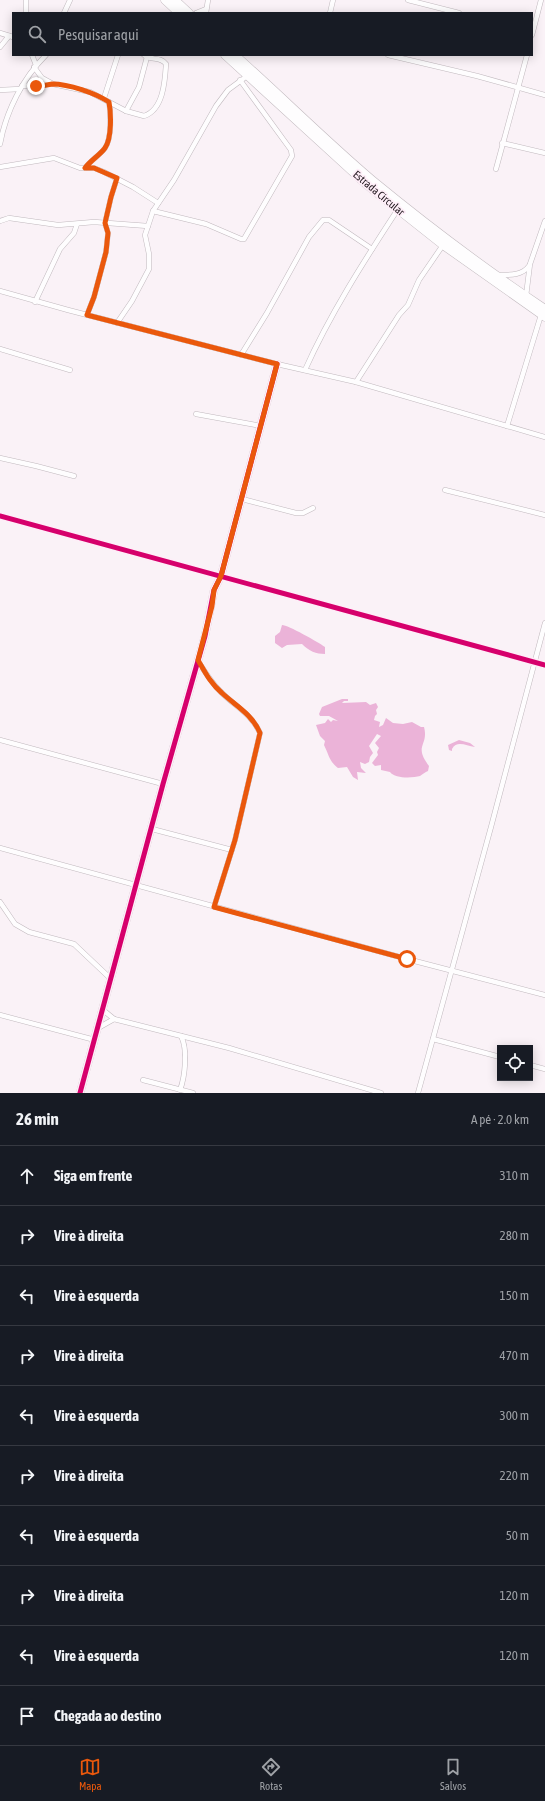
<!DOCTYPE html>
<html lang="pt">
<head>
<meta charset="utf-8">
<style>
  :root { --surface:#171b24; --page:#242831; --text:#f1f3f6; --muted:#9ea1a6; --line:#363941; --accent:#ea580c }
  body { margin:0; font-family:"Asap Condensed",sans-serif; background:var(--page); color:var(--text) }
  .controls { position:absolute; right:12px; bottom:12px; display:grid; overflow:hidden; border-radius:0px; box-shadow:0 2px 10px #0003 }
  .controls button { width:36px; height:36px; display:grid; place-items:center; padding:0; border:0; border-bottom:1px solid var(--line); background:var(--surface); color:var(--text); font:20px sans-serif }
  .stop { position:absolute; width:12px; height:12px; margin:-9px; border:3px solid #ea580c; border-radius:50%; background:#fff }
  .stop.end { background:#ea580c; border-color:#fff; box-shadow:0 1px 4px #0008 }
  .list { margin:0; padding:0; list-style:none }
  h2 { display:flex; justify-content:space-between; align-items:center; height:52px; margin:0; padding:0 16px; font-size:17px }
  h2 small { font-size:13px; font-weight:400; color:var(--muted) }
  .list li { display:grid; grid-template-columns:26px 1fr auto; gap:12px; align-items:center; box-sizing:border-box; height:60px; padding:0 16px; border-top:1px solid var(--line) }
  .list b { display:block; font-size:15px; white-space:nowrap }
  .list em { font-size:13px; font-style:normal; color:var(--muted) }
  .icon { flex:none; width:22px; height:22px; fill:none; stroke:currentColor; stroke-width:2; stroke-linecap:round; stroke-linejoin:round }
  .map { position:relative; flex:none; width:545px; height:1093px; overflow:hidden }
  .search { position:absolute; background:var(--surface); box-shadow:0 2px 10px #0003; left:12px; right:12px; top:12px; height:44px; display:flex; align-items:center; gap:10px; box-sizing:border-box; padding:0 14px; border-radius:0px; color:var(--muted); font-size:15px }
  .sheet { height:652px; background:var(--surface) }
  nav { display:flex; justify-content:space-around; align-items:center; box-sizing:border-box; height:56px; border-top:1px solid var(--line); background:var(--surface); font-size:11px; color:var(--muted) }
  nav a { display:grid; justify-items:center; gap:2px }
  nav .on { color:var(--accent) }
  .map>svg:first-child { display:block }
</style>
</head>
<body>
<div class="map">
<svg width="545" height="1093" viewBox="0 0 545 1093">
  <rect width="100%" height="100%" fill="#faf2f7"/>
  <g fill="#ebb3d8">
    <path d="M282 625C288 625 318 642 325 647V654C316 654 309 651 302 644L287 645 282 648 275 643V636L280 632Z"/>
    <path d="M342 699H348V701H344L342 703 366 702 370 705 376 703 378 707 376 710 377 714 375 716 374 720 380 722 379 727 383 725 386 718 393 723 403 724 412 722 421 727H424C429 746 413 745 429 766L428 771C425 772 423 774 420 776 413 778 395 779 390 772L381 770V765L375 766 372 763 378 755 377 752 379 748 375 743 381 736 377 734 369 746 373 753 370 757 369 762 365 764 360 762 361 768 366 773 357 772 358 780 353 777 347 767 338 768C329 761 329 755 324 745L325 741 320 736 316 725 325 723 328 719 331 722 333 720 338 721 329 716H320L319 714 322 707Z"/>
    <path d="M459 740 470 743 475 747C466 746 457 740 452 749V751L449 750 448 745Z"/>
  </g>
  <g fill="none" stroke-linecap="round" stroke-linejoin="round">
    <g stroke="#c1b9be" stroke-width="5.5">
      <g id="street">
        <polyline points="408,0 459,13"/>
        <polyline points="26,13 26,0"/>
        <polyline points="64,13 70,0"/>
        <polyline points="196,13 206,9"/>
        <polyline points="206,13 208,0"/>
        <polyline points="330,13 333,0"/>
        <polyline points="0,33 13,37"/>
        <polyline points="532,35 541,0"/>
        <polyline points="0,47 9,36"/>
        <polyline points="32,55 36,65"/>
        <polyline points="388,55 477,76 545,95"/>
        <path d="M34 67 42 78 53 84 90 92 126 111 144 116C163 110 165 82 166 64 160 56 151 61 144 55"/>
        <polyline points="22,86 52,84"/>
        <polyline points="0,90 20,89"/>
        <polyline points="104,98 118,55"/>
        <polyline points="126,111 139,87 147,57"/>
        <polyline points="502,143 545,153"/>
        <path d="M0 144C6 111 23 78 46 55"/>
        <polyline points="0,167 54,158 80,168 94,168 104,172 133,187 158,203"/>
        <path d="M85 168C91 160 100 155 105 148 112 138 111 113 109 102"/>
        <polyline points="496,169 527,55"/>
        <polyline points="153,211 206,224 241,239 244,239 292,156 291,150 240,80"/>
        <polyline points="0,221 9,218 58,225 94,222 148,226"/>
        <path d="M497 275C508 275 522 276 529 266"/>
        <polyline points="0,291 68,310 277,364 356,382 545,437"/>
        <polyline points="526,296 530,264 545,221"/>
        <polyline points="35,302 60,249 74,233 77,224"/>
        <polyline points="87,315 94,297 106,252 108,233 105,223 111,197 117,178"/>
        <polyline points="117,323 132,301 149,269 149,254 145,235 153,211 174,180 216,106 228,90 247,76"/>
        <polyline points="0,349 70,370"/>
        <polyline points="241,355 267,313 309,237 323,220 329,220 372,249"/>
        <path d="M305 370C330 314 364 261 398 209"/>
        <polyline points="356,382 399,315 408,305 419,280 443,245"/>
        <polyline points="196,414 261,426"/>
        <polyline points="507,426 541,315"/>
        <polyline points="0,458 36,466 74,476"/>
        <polyline points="445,490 545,515"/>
        <polyline points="242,499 296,513 303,513 313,508"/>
        <polyline points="0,516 545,665"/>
        <path d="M198 661C205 672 211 682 220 691 234 706 251 713 260 733L235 840 214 907"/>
        <polyline points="0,740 163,784"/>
        <polyline points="152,829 232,850"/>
        <polyline points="0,848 407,959 545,995"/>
        <polyline points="0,902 15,924 29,932 74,944 111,979"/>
        <polyline points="103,1010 114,1019 229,1048 381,1093"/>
        <polyline points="0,1015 95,1040"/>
        <polyline points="98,1028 114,1019"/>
        <polyline points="433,1039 500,1057"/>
        <polyline points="530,1065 545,1069"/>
        <polyline points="143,1080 193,1093"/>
        <path d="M180 1090C185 1077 188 1049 181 1036"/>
        <polyline points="418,1093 491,827 545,623"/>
      </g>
    </g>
    <g stroke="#c1b9be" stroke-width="8">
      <polyline id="secondary" points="80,1093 163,784 205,636 214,590 221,576 277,364"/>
    </g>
    <g stroke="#c1b9be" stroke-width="9">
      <g id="primary">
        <polyline points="165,0 179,13"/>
        <polyline points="175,0 189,13"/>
        <polyline points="225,55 366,184 443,245 545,317"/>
        <path d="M235 55C281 96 325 140 372 180 428 226 485 269 545 309"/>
      </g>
    </g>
    <use href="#street" stroke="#fefdfe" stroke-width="4.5"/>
    <use href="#secondary" stroke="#fefdfe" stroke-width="7"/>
    <use href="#primary" stroke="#fefdfe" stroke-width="8"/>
    <g stroke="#feeef8" stroke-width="8">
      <g id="cycleway">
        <polyline points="0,516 545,665"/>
        <polyline points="80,1093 163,784 205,636 214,590 221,576 277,364"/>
      </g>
    </g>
    <use href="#cycleway" stroke="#d6006c" stroke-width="5"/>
  </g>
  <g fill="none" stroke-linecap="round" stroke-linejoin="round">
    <path stroke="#ea580c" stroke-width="5" d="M36 86C41 86 46 85 52 84 69 84 95 93 109 102 111 113 112 138 105 148 100 155 91 160 85 168H94L117 178 111 197 105 223 108 233 106 252 94 297 87 315 277 364 221 576 214 590 212 606 198 660C205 672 211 684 222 693 236 706 252 714 260 733L235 840 214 907 407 959"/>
  </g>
  <g text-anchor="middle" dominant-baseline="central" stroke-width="3.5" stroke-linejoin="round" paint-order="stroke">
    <g font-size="11" fill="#20171d" stroke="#feeef8">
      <text transform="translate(379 193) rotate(40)">Estrada Circular</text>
    </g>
  </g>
</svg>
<div class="controls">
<button><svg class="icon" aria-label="locate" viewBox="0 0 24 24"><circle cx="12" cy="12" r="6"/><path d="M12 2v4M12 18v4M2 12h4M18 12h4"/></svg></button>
</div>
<div class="stop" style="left:407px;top:959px"></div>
<div class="stop end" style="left:36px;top:86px"></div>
<div class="search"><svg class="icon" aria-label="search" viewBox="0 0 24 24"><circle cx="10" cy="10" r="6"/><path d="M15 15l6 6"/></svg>Pesquisar aqui</div>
</div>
<section class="sheet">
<h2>26 min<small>A pé · 2.0 km</small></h2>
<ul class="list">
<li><svg class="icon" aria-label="ahead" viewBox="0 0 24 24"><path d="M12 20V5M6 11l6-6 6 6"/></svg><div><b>Siga em frente</b></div><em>310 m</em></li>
<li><svg class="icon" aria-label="right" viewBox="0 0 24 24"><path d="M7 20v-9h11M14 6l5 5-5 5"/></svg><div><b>Vire à direita</b></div><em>280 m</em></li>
<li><svg class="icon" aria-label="left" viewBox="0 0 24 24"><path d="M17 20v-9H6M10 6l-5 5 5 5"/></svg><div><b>Vire à esquerda</b></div><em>150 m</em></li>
<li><svg class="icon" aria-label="right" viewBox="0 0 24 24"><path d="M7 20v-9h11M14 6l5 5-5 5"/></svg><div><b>Vire à direita</b></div><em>470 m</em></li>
<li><svg class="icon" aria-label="left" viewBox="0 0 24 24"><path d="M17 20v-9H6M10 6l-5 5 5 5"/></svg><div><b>Vire à esquerda</b></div><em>300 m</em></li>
<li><svg class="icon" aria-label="right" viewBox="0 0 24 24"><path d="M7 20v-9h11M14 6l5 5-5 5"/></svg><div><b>Vire à direita</b></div><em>220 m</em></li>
<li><svg class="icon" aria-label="left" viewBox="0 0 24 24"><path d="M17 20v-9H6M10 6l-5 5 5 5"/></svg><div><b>Vire à esquerda</b></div><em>50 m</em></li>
<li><svg class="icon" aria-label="right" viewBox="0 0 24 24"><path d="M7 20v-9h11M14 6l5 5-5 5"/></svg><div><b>Vire à direita</b></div><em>120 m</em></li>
<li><svg class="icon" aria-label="left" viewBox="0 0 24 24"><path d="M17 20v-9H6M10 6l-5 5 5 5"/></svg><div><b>Vire à esquerda</b></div><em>120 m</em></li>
<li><svg class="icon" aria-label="arrive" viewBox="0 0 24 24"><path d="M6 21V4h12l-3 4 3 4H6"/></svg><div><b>Chegada ao destino</b></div></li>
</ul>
</section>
<nav>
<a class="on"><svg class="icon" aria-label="map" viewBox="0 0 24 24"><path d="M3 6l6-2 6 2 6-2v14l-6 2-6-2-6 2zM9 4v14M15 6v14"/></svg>Mapa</a>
<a><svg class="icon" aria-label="directions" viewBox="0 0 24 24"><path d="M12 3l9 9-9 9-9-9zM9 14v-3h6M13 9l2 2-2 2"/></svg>Rotas</a>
<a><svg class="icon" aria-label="saved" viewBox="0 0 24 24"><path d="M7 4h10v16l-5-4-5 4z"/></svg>Salvos</a>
</nav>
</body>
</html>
